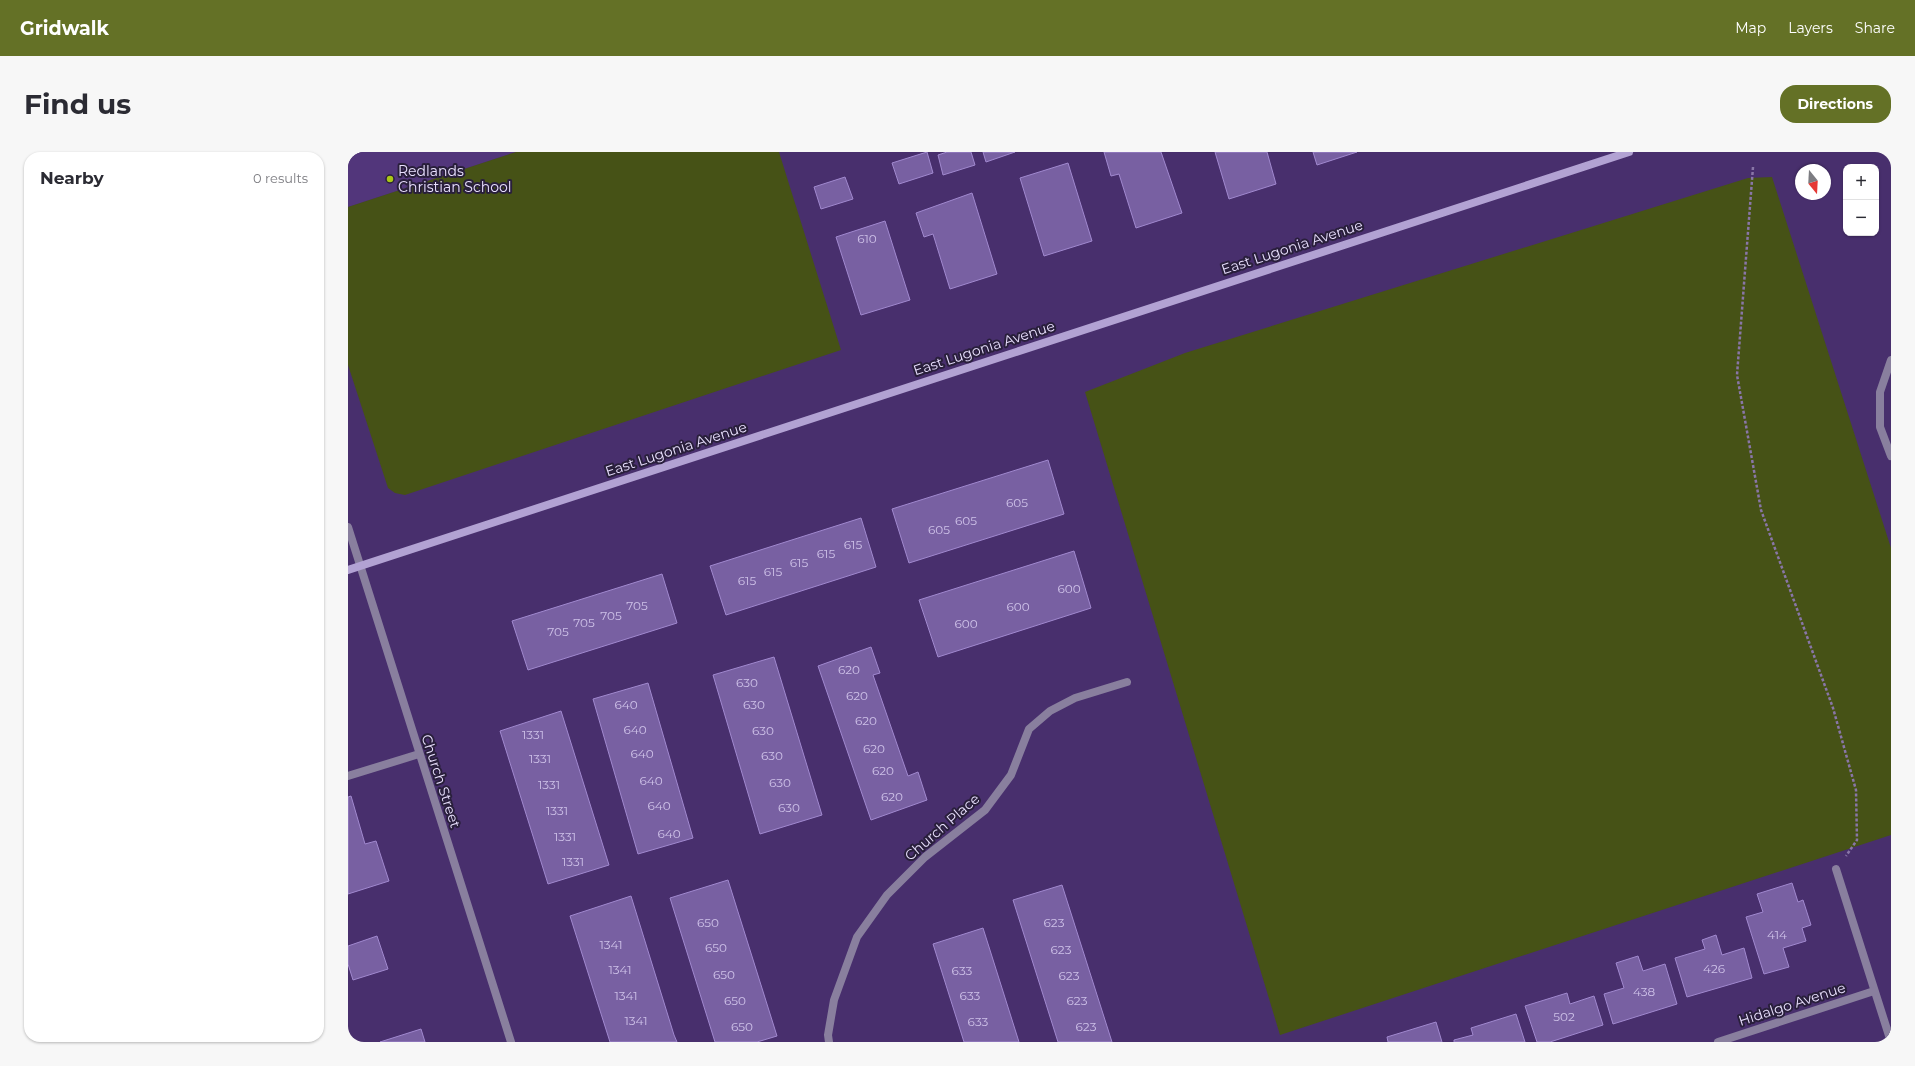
<!DOCTYPE html>
<html lang="en">
<head>
<meta charset="utf-8">
<style>
  :root { --surface:#fff; --page:#f7f7f7; --text:#2b2b33; --muted:#7c7c81; --line:#e1e1e2; --accent:#647126 }
  body { margin:0; font-family:Montserrat,sans-serif; background:var(--page); color:var(--text) }
  .controls { position:absolute; right:12px; top:12px; display:grid; overflow:hidden; border-radius:8px; box-shadow:0 1px 3px #0004 }
  .controls button { width:36px; height:36px; display:grid; place-items:center; padding:0; border:0; border-bottom:1px solid var(--line); background:var(--surface); color:var(--text); font:20px sans-serif }
  .compass { position:absolute; left:1447px; top:12px; width:36px; height:36px; border-radius:50%; background:var(--surface); box-shadow:0 1px 3px #0004; rotate:162deg }
  .list { margin:0; padding:0; list-style:none }
  h2 { display:flex; justify-content:space-between; align-items:center; height:52px; margin:0; padding:0 16px; font-size:17px }
  h2 small { font-size:13px; font-weight:400; color:var(--muted) }
  .map { position:relative; flex:none; width:1543px; height:890px; overflow:hidden; border-radius:16px }
  header { display:flex; align-items:center; gap:24px; box-sizing:border-box; height:56px; padding:0 20px; background:var(--accent); color:#fff }
  header strong { font-size:19px }
  nav { display:flex; gap:22px; margin-inline-start:auto; font-size:14px }
  .intro { display:flex; align-items:center; justify-content:space-between; box-sizing:border-box; height:96px; padding:0 24px }
  h1 { margin:0; font-size:28px }
  .button { padding:10px 18px; border-radius:16px; background:var(--accent); color:#fff; font-size:14px; font-weight:700 }
  main { display:flex; gap:24px; padding:0 24px }
  aside { flex:1; background:var(--surface); border-radius:16px; box-shadow:0 1px 3px #0004 }
  .map>svg:first-child { display:block }
</style>
</head>
<body>
<header>
<strong>Gridwalk</strong>
<nav><a>Map</a><a>Layers</a><a>Share</a></nav>
</header>
<div class="intro"><h1>Find us</h1><a class="button">Directions</a></div>
<main>
<aside>
<h2>Nearby<small>0 results</small></h2>
<ul class="list">
</ul>
</aside>
<div class="map">
<svg width="1543" height="890" viewBox="0 0 1543 890">
  <rect width="100%" height="100%" fill="#482f6d"/>
  <polygon fill="#52367b" points="0,0 168,0 0,55"/>
  <g fill="#465216">
    <polygon points="168,0 431,0 493,198 57,343 47,341 40,336 0,213 0,55"/>
    <polygon points="1424,25 1543,396 1543,683 932,883 737,240 837,201 1400,26"/>
  </g>
  <g fill="#7860a2" stroke="#a189cf">
    <polygon points="579,0 585,21 551,32 544,11"/>
    <polygon points="599,0 623,0 627,13 595,23 590,3"/>
    <polygon points="635,0 667,0 638,10"/>
    <polygon points="756,0 813,0 834,61 788,76 771,22 763,24"/>
    <polygon points="867,0 919,0 928,32 881,47"/>
    <polygon points="965,0 1009,0 969,13"/>
    <polygon points="720,11 744,89 696,104 672,26"/>
    <polygon points="497,25 505,47 473,57 466,35"/>
    <polygon points="624,41 649,122 602,137 585,82 576,85 568,61"/>
    <polygon points="537,69 562,148 513,163 488,85"/>
    <polygon points="700,308 716,362 561,411 544,357"/>
    <polygon points="513,366 528,415 378,463 362,414"/>
    <polygon points="726,399 743,456 590,505 571,448"/>
    <polygon points="314,422 329,471 180,518 164,469"/>
    <polygon points="523,495 532,521 525,523 560,624 570,620 579,648 523,668 470,514"/>
    <polygon points="426,505 474,663 412,682 365,523"/>
    <polygon points="300,531 345,686 290,702 245,547"/>
    <polygon points="213,559 261,713 200,732 152,579"/>
    <polygon points="3,644 17,692 28,689 41,729 0,742 0,645"/>
    <polygon points="380,728 429,884 409,890 367,890 322,746"/>
    <polygon points="1444,731 1450,750 1455,748 1463,773 1454,776 1458,789 1435,796 1441,815 1416,822 1398,765 1415,760 1409,742"/>
    <polygon points="714,733 764,890 710,890 665,748"/>
    <polygon points="283,744 326,883 329,890 262,890 222,764"/>
    <polygon points="635,776 671,890 616,890 585,792"/>
    <polygon points="1368,783 1374,803 1396,796 1404,826 1339,845 1327,806 1357,797 1354,788"/>
    <polygon points="29,784 40,817 5,828 0,812 0,794"/>
    <polygon points="1290,804 1295,819 1317,812 1329,852 1265,872 1256,842 1276,836 1268,811"/>
    <polygon points="1219,841 1222,852 1246,844 1255,873 1202,890 1189,890 1177,854"/>
    <polygon points="1168,862 1177,890 1106,890 1106,888 1125,883 1123,876"/>
    <polygon points="1088,870 1094,890 1040,890 1039,885"/>
    <polygon points="73,877 77,890 32,890"/>
  </g>
  <g fill="none" stroke-linecap="round" stroke-linejoin="round">
    <polyline stroke="#8976a7" stroke-width="2.5" stroke-dasharray="3 2" stroke-linecap="butt" points="1405,15 1389,223 1413,358 1485,556 1508,638 1509,688 1498,704"/>
    <polyline stroke="#897f9e" stroke-width="8" points="0,624 71,602"/>
    <g stroke="#897f9e" stroke-width="8">
      <polyline points="1543,208 1532,240 1532,275 1543,304"/>
      <polyline points="1488,717 1543,890"/>
      <polyline points="481,890 480,883 486,848 509,785 539,743 577,705 637,658 663,623 681,577 702,559 727,546 779,530"/>
      <polyline points="1370,890 1526,839"/>
    </g>
    <polyline stroke="#897f9e" stroke-width="8" points="0,375 163,890"/>
    <polyline stroke="#b2a2d3" stroke-width="8" points="0,418 1281,0"/>
  </g>
  <circle fill="#aac717" stroke="#291f3b" stroke-width="1.5" cx="42" cy="27" r="4"/>
  <g text-anchor="middle" dominant-baseline="central" stroke-width="4" stroke-linejoin="round" paint-order="stroke">
    <g font-size="12" fill="#cec1e8">
      <text x="519" y="86">610</text>
      <text x="669" y="350">605</text>
      <text x="618" y="368">605</text>
      <text x="591" y="377">605</text>
      <text x="505" y="392">615</text>
      <text x="478" y="401">615</text>
      <text x="451" y="410">615</text>
      <text x="425" y="419">615</text>
      <text x="399" y="428">615</text>
      <text x="721" y="436">600</text>
      <text x="289" y="453">705</text>
      <text x="670" y="454">600</text>
      <text x="263" y="463">705</text>
      <text x="236" y="470">705</text>
      <text x="618" y="471">600</text>
      <text x="210" y="479">705</text>
      <text x="501" y="517">620</text>
      <text x="399" y="530">630</text>
      <text x="509" y="543">620</text>
      <text x="278" y="552">640</text>
      <text x="406" y="552">630</text>
      <text x="518" y="568">620</text>
      <text x="287" y="577">640</text>
      <text x="415" y="578">630</text>
      <text x="185" y="582">1331</text>
      <text x="526" y="596">620</text>
      <text x="294" y="601">640</text>
      <text x="424" y="603">630</text>
      <text x="192" y="606">1331</text>
      <text x="535" y="618">620</text>
      <text x="303" y="628">640</text>
      <text x="432" y="630">630</text>
      <text x="201" y="632">1331</text>
      <text x="544" y="644">620</text>
      <text x="311" y="653">640</text>
      <text x="441" y="655">630</text>
      <text x="209" y="658">1331</text>
      <text x="321" y="681">640</text>
      <text x="217" y="684">1331</text>
      <text x="225" y="709">1331</text>
      <text x="360" y="770">650</text>
      <text x="706" y="770">623</text>
      <text x="1429" y="782">414</text>
      <text x="263" y="792">1341</text>
      <text x="368" y="795">650</text>
      <text x="713" y="797">623</text>
      <text x="1366" y="816">426</text>
      <text x="272" y="817">1341</text>
      <text x="614" y="818">633</text>
      <text x="376" y="822">650</text>
      <text x="721" y="823">623</text>
      <text x="1296" y="839">438</text>
      <text x="278" y="843">1341</text>
      <text x="622" y="843">633</text>
      <text x="387" y="848">650</text>
      <text x="729" y="848">623</text>
      <text x="1216" y="864">502</text>
      <text x="288" y="868">1341</text>
      <text x="630" y="869">633</text>
      <text x="394" y="874">650</text>
      <text x="738" y="874">623</text>
    </g>
    <g font-size="14" fill="#eae1ff" stroke="#291f3b" text-anchor="start">
      <text x="50" y="19">Redlands<tspan x="50" dy="16">Christian School</tspan></text>
    </g>
    <g font-size="14" fill="#eae1ff" stroke="#291f3b">
      <text transform="translate(944 95) rotate(-18)">East Lugonia Avenue</text>
      <text transform="translate(636 196) rotate(-18)">East Lugonia Avenue</text>
      <text transform="translate(328 297) rotate(-18)">East Lugonia Avenue</text>
      <text transform="translate(93 629) rotate(72)">Church Street</text>
      <text transform="translate(594 675) rotate(-41)">Church Place</text>
      <text transform="translate(1444 852) rotate(-18)">Hidalgo Avenue</text>
    </g>
  </g>
</svg>
<div class="controls">
<button>+</button>
<button>−</button>
</div>
<svg class="compass" viewBox="-18 -18 36 36"><path d="M0-13l5 13h-10z" fill="#e53935"/><path d="M0 13l5-13h-10z" fill="#7c7c81"/></svg>
</div>
</main>
</body>
</html>
